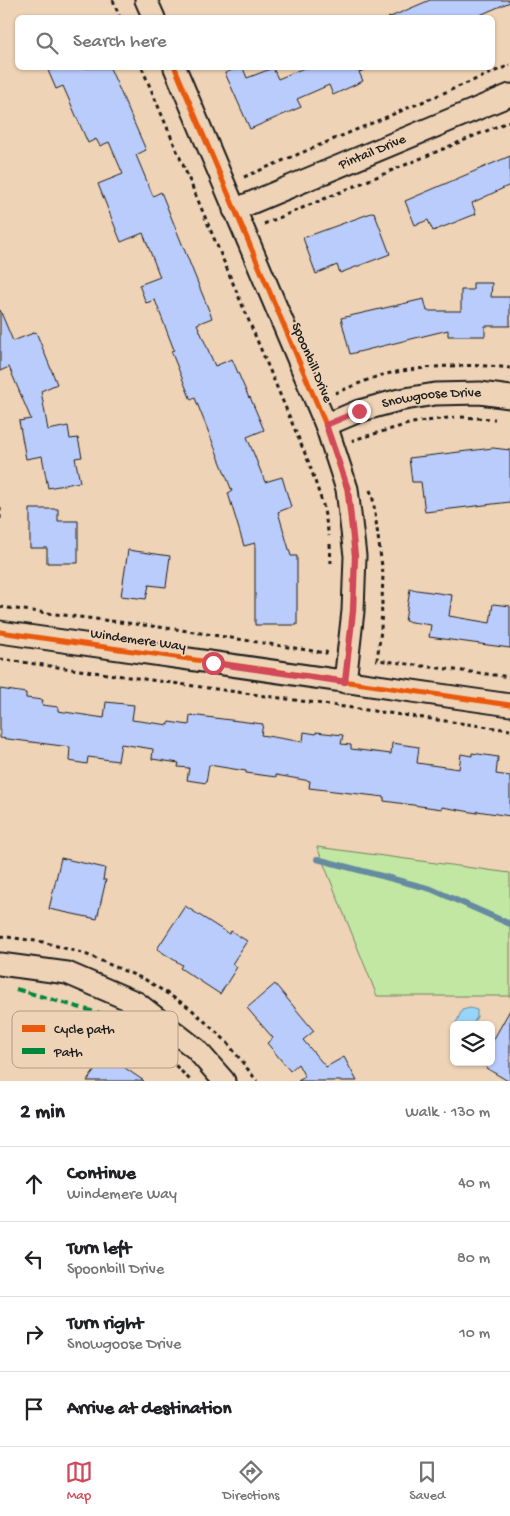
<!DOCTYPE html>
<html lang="en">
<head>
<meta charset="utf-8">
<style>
  :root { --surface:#fff; --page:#f2f2f2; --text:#202124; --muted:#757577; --line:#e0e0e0; --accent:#d1495b }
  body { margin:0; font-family:"Gochi Hand",sans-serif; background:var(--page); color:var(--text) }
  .controls { position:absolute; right:15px; bottom:15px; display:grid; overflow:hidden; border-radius:8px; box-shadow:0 1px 4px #0004 }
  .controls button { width:45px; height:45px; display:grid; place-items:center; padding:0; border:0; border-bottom:1px solid var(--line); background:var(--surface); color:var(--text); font:25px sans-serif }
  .stop { position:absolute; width:15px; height:15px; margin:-11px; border:4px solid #d1495b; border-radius:50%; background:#fff }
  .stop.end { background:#d1495b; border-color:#fff; box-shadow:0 1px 5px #0008 }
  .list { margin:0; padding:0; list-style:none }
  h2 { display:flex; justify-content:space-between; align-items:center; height:65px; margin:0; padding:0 20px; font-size:21px }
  h2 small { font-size:16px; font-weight:400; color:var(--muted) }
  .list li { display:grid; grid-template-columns:32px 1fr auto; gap:15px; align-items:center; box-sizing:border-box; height:75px; padding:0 20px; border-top:1px solid var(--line) }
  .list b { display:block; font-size:19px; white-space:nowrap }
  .list p { margin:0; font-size:16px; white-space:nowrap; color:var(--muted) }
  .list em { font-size:16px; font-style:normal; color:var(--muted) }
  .icon { flex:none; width:28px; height:28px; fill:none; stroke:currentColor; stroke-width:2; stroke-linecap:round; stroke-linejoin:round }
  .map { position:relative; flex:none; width:510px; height:1081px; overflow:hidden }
  .search { position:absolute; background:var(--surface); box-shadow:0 1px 4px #0004; left:15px; right:15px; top:15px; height:55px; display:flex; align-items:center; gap:12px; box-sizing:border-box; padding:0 18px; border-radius:8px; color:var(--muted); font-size:19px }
  .sheet { height:365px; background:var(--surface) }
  nav { display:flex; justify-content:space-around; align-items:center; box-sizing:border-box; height:70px; border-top:1px solid var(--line); background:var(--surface); font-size:14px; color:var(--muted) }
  nav a { display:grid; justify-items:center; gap:2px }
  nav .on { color:var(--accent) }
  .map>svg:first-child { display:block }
</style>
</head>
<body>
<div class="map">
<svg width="510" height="1081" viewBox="0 0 510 1081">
  <rect width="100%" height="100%" fill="#efd3b6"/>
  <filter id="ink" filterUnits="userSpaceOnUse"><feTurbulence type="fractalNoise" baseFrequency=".02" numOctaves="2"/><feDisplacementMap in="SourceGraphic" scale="10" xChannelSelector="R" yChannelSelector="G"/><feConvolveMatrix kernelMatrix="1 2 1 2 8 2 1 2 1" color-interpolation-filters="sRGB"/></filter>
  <g filter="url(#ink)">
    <polygon fill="#c1e7a2" stroke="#6e825f" points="317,847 510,873 510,996 377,996"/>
    <polygon fill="#98d5f9" stroke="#668ba1" points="470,1008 477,1010 477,1017 472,1025 455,1025 462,1010"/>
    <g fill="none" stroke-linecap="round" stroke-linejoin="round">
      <polyline stroke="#668ba1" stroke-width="6" points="317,859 431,889 510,924"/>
    </g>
    <g fill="#b9ccfc" stroke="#1c1c1c">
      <polygon points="430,0 510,0 510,2 473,18 388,18"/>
      <polygon points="47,68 110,68 146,150 136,155 153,196 161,192 212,318 197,324 215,366 232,359 249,398 250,397 264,430 247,437 265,482 282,477 291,507 278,512 291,556 297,556 297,625 255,625 255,543 244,546 228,493 232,491 195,398 191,400 171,351 174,350 155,300 146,303 139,285 160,277 143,233 121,242 98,184 123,174 109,142 100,146 96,139 88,143 63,86 56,89"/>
      <polygon points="237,68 243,68 247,78 273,68 278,79 304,68 370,68 359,72 363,81 333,95 329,85 297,99 301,107 250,129 225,73"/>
      <polygon points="510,156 510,185 472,203 476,214 433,231 428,220 415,225 405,201"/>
      <polygon points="374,212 390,254 340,273 337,265 316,274 303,238"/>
      <polygon points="473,283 492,283 491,297 510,297 510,326 485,326 485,336 448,336 448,330 350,354 341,318 424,299 427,311 461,311 461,290 473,290"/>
      <polygon points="0,310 13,341 36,332 57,384 41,391 48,430 68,426 70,439 78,438 82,457 75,458 80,482 48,488 42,456 26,459 19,421 31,419 9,367 0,371"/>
      <polygon points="493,448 510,450 510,502 425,512 421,482 412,482 409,458"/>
      <polygon points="30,509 58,509 58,521 78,521 78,563 47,563 47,548 30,548"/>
      <polygon points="128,550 170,556 166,587 149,585 146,599 121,596"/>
      <polygon points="410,589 452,595 449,616 490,623 493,604 510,606 510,648 429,637 431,625 405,621"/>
      <polygon points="0,689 26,693 26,698 43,700 42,705 58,707 58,711 104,718 106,702 134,705 132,720 169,725 169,722 189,725 190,715 263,724 261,735 303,742 304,732 316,734 316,732 343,735 341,744 351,745 351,749 391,754 392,743 419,747 417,763 459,769 461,754 472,756 472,753 498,757 496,774 510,776 510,816 477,811 477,813 442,807 442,809 384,801 384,797 309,788 310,781 276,775 276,777 246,773 246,771 209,765 206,783 187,780 189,768 178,767 179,763 152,759 153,749 121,744 118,761 88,757 87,764 69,761 70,747 0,738"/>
      <polygon points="61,858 105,868 103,880 106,880 97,919 49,909"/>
      <polygon points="185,906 229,934 231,931 247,941 232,964 237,967 220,994 180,968 182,965 157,949"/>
      <polygon points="275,984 314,1031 303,1040 326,1067 344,1057 357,1081 298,1081 305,1077 298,1064 290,1071 267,1043 273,1038 247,1008"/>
      <polygon points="510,1010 510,1081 508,1081 486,1068 489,1062 491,1062 491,1044"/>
      <polygon points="105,1044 129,1061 125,1068 144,1081 87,1081 95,1070 90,1067"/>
    </g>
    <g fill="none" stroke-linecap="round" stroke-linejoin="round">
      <g stroke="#1c1c1c" stroke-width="25">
        <g id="minor">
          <polyline points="146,0 154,18"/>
          <polyline points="175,68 326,425 347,489 355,556 353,611 345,682"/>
          <path id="s1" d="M234 210 510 95"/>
          <path id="s2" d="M326 425 359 411 399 400 435 394 480 393 510 397"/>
          <polyline points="0,632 510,705"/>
          <polyline points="0,964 67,973 137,1003 196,1049 224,1081"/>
        </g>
      </g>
      <g stroke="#1c1c1c" stroke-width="3" stroke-dasharray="4 4" stroke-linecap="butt">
        <polyline points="113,0 120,18"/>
        <polyline points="142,68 309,463 323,505 329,536"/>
        <polyline points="244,177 510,65"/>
        <polyline points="264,224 510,121"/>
        <path d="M335 393C352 387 369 378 386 374 425 366 471 363 510 368"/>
        <polyline points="461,417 495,419"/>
        <polyline points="354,442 353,440 412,423 455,417"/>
        <polyline points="370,490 373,499 383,574 381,630 377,660 510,677"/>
        <polyline points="0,507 0,521"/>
        <polyline points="330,544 331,563"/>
        <polyline points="0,607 175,629 326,653 327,651"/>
        <polyline points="0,659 510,730"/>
        <polyline points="0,936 43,942 85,954 146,980 190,1008 226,1041 257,1081"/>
        <polyline points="112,1017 161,1051 191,1081"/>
      </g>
      <use href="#minor" stroke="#efd3b6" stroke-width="21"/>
      <polyline stroke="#00873e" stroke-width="4" stroke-dasharray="8 4" stroke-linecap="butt" points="16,989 112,1017"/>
      <g stroke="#efd3b6" stroke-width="8">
        <g id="cycleway">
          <polyline points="175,68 326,425 347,489 355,556 353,611 345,682"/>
          <polyline points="0,632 510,705"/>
        </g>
      </g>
      <use href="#cycleway" stroke="#e8590c" stroke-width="5"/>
    </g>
  </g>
  <g fill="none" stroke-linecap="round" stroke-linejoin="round" filter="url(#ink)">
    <polyline stroke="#d1495b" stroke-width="6" points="213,663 345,682 353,611 355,556 348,489 326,425 359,411"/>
  </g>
  <g text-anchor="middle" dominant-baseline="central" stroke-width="4" stroke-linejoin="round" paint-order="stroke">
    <g font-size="14" fill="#1c1c1c" stroke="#efd3b6">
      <text stroke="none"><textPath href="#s1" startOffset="150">Pintail Drive</textPath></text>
      <text transform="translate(311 363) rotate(67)">Spoonbill Drive</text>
      <text stroke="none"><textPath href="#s2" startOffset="110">Snowgoose Drive</textPath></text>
      <text transform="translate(138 641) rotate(8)">Windemere Way</text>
    </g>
  </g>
  <rect x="12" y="1011" width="166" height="57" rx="8" fill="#efd3b6" stroke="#b09c88" stroke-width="1"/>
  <rect x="22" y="1025" width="23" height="7" fill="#e8590c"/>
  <rect x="22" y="1048" width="23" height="6" fill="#00873e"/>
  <g font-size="14" fill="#1c1c1c">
    <text x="54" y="1033">Cycle path</text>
    <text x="54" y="1056">Path</text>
  </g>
</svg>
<div class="controls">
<button><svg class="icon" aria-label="layers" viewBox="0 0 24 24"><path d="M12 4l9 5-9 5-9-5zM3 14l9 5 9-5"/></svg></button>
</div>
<div class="stop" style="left:213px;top:663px"></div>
<div class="stop end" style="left:359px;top:411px"></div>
<div class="search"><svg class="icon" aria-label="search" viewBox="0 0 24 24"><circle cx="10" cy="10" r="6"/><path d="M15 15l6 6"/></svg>Search here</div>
</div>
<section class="sheet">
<h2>2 min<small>Walk · 130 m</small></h2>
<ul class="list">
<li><svg class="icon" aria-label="ahead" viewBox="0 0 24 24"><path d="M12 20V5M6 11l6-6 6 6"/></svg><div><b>Continue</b><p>Windemere Way</p></div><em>40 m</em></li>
<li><svg class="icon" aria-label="left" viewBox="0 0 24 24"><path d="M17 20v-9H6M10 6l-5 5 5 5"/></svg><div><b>Turn left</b><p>Spoonbill Drive</p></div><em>80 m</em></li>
<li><svg class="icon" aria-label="right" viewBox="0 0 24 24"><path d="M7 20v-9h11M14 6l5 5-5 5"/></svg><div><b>Turn right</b><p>Snowgoose Drive</p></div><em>10 m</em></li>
<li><svg class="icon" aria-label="arrive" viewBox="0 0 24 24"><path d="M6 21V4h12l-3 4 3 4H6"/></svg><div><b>Arrive at destination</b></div></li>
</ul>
</section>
<nav>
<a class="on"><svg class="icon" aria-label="map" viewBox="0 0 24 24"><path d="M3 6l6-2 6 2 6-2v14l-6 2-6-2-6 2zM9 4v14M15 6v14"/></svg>Map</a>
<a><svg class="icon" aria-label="directions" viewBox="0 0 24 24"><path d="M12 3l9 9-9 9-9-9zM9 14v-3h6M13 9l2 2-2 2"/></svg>Directions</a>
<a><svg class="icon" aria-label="saved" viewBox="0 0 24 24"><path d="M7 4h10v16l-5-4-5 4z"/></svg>Saved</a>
</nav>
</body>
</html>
